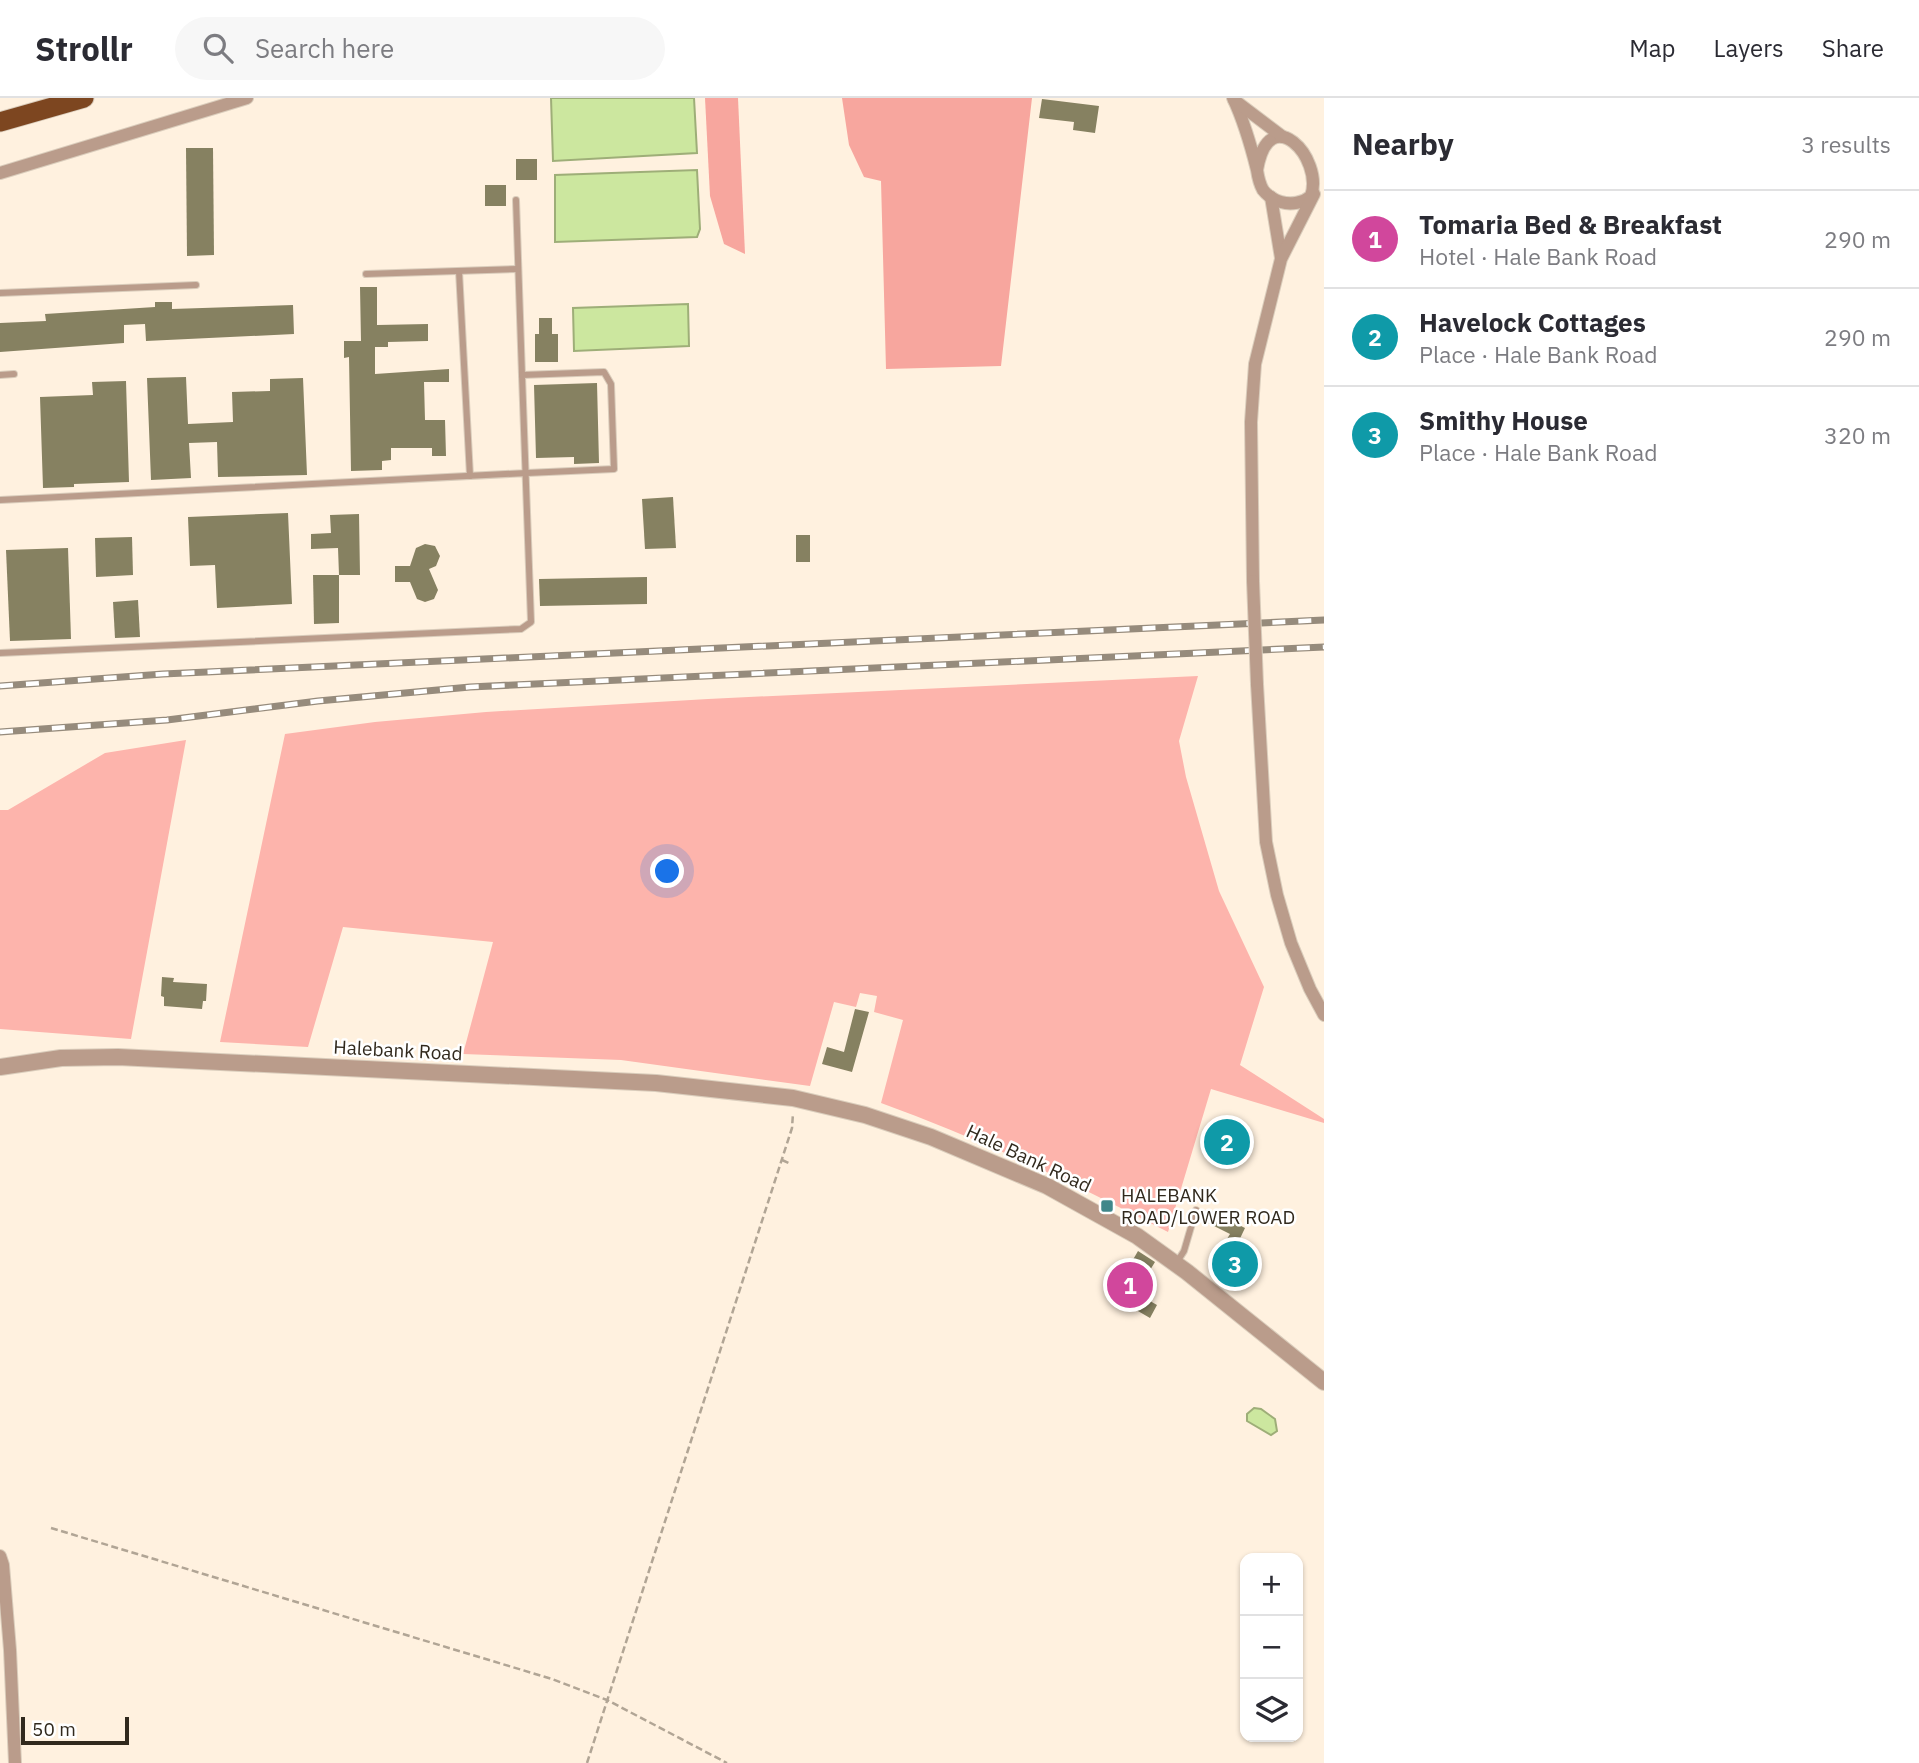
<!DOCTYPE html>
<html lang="en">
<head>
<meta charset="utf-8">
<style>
  :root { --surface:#fff; --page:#f7f7f7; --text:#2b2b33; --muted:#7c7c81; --line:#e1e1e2; --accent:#d93025 }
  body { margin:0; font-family:"IBM Plex Sans",sans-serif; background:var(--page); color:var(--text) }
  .controls { position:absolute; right:21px; bottom:21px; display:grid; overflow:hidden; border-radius:14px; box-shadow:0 2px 5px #0004 }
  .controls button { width:63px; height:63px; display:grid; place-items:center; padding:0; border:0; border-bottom:2px solid var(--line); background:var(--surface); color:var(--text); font:35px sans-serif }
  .scale { position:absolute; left:21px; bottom:18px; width:108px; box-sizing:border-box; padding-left:7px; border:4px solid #31291d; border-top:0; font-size:19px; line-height:24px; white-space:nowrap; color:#31291d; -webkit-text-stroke:5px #fff; paint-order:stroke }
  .you { position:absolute; left:668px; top:774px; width:24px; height:24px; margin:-18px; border:5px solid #fff; border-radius:50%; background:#1a73e8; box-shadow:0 0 0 10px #1a73e833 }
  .badge { display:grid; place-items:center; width:46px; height:46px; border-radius:50%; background:var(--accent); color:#fff; font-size:23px; font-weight:700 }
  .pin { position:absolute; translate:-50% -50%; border:4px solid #fff; box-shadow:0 2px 7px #0006 }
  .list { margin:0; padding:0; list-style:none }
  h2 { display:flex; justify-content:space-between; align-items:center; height:91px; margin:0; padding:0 28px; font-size:30px }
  h2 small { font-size:23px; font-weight:400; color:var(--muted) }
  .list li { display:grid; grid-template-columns:46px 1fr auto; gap:21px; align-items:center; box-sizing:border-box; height:98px; padding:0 28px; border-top:2px solid var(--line) }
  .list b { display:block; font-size:26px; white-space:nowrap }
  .list p { margin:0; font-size:23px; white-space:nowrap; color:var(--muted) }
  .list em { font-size:23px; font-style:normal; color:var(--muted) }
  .icon { flex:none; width:38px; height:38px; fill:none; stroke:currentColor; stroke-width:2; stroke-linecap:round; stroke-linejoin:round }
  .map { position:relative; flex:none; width:1324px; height:1665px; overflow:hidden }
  header { display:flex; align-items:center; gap:42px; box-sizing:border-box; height:98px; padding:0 35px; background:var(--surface); border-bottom:2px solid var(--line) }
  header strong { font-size:33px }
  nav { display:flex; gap:38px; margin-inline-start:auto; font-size:24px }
  .search { width:490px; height:63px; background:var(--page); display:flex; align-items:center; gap:18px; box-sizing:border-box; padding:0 24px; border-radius:38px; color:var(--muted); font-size:26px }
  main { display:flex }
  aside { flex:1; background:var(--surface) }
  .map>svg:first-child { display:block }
</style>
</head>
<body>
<header>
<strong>Strollr</strong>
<div class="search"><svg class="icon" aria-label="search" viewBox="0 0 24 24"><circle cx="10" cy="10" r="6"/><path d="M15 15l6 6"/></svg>Search here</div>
<nav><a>Map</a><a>Layers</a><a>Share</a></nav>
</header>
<main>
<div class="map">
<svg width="1324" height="1665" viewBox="0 0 1324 1665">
  <rect width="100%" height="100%" fill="#fff1df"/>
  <g fill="#fdb4ac">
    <path d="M1198 578 1179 643 1186 679 1219 793 1264 889 1240 967 1324 1021V1025L1211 991 1168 1134C1074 1085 980 1041 881 1005L903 922 874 914 877 898 860 895 856 909 834 904 810 988 621 962 463 956 493 844 343 829 308 949 220 944 285 636 375 624 486 614 708 601Z"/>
    <polygon points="186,642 131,941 0,931 0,712 8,712 105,655"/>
  </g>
  <g fill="#f7a69e">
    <polygon points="705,0 738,0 745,156 724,146 710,98"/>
    <polygon points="842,0 1032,0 1001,268 886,271 881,83 864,79 849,47"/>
  </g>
  <g fill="#cce79f" stroke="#9eae78" stroke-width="2">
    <polygon points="551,0 694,0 697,55 553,63"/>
    <polygon points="697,72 700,131 697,139 555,144 555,77"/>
    <polygon points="688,206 689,248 574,253 573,210"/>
    <polygon points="1254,1310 1261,1311 1275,1321 1277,1333 1271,1337 1247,1323 1247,1316"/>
  </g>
  <g fill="#868161">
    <polygon points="1042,1 1099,8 1095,35 1073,32 1074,24 1039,20"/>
    <polygon points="186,50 213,50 214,157 187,158"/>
    <rect x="516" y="61" width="21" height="21"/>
    <rect x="485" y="87" width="21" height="21"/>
    <polygon points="360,189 377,189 377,227 428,226 428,243 388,244 388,249 375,249 375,276 449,271 449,284 424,284 425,322 445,322 446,358 432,358 432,350 391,350 391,362 382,363 382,372 351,373 349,259 344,260 344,243 361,243"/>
    <polygon points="155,204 172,204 172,211 293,207 294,236 146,243 145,226 124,227 124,245 0,254 0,225 46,223 45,216 155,209"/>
    <polygon points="539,220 552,220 552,236 558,236 558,264 535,264 535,236 539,236"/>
    <polygon points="186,279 188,326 233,324 232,294 270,293 270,281 303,280 307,377 218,379 217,344 189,345 191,380 151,382 147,280"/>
    <polygon points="126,283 129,384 74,386 74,389 43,390 40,299 93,297 92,284"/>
    <polygon points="597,285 599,365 574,366 574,359 536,360 534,287"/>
    <polygon points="673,399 676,450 645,451 642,401"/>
    <polygon points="288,415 292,506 217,510 215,467 190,468 188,419"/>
    <polygon points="359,416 360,477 339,477 338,450 311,451 311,436 331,435 330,417"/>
    <rect x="796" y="437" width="14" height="27"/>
    <polygon points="132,439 133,477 96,479 95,440"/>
    <polygon points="425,446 435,448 440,458 436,468 429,471 438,492 434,501 425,504 417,501 410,484 395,484 395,468 410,468 416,450"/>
    <polygon points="68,450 71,541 10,543 6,452"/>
    <polygon points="313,477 339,477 339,525 314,526"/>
    <polygon points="647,479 647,506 540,508 539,481"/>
    <polygon points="138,502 140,539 115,540 113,504"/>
    <polygon points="162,879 174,880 173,884 207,886 206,903 203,903 202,911 164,908 164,899 161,898"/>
    <polygon points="855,911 869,914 852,974 822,966 827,949 844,954"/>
    <polygon points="1208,1028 1251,1039 1245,1060 1203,1049"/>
    <polygon points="1211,1113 1245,1130 1235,1151 1224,1146 1230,1136 1206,1124"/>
    <polygon points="1138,1153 1155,1164 1136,1195 1157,1207 1150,1220 1112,1198"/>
    <polygon points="1233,1155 1247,1165 1238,1178 1224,1168"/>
  </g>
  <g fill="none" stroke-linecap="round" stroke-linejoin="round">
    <g stroke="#dacdbc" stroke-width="8">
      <g id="service">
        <polyline points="516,102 522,277"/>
        <polyline points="459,173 470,378"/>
        <polyline points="366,176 518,171"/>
        <polyline points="0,195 196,187"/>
        <polyline points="0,277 14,276"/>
        <polyline points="0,402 527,375 614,371 611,286 604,274 522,277 531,524 521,531 0,555"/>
        <polyline points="1177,1164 1184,1153 1196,1112"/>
      </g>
    </g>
    <g stroke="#dacdbc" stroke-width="14">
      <g id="minor">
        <path d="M1233 0C1243 21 1251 48 1257 72 1258 79 1259 85 1263 92 1267 97 1274 102 1281 104 1291 107 1303 105 1311 98 1324 60 1269 1 1257 72"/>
        <polyline points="1234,2 1283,39"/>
        <polyline points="0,75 247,0"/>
        <polyline points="1271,99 1281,160"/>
        <polyline points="1253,483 1251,324 1255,266 1281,161 1314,96"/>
        <polyline points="1257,586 1266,744 1277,797 1291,845 1310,891 1324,917"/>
        <polyline points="0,1458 3,1467 10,1552 15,1665"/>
      </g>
    </g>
    <g stroke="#dacdbc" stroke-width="18">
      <polyline id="tertiary" points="0,969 61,960 118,959 656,985 793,1000 865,1017 931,1039 1047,1088 1137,1138 1187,1174 1324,1284"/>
    </g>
    <g stroke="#dacdbc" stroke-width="21">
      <polyline id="trunk" points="0,24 84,0"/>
    </g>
    <g stroke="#b1a595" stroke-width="2.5" stroke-dasharray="7 3.5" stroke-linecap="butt">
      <polyline points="782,1062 791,1066"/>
      <polyline points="51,1430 552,1581 607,1602 727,1665"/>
      <polyline points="587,1665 792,1030 793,1015"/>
    </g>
    <use href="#service" stroke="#ba9c8b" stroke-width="6"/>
    <use href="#minor" stroke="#ba9c8b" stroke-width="12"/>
    <use href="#tertiary" stroke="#ba9c8b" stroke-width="16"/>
    <use href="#trunk" stroke="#7d4620" stroke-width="19"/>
    <g stroke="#968b7c" stroke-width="7">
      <g id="rail">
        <polyline points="0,588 163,576 1324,522"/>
        <polyline points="0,634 167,622 318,603 470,589 1324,549"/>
      </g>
    </g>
    <use href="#rail" stroke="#fff" stroke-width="4.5" stroke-dasharray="13" stroke-linecap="butt"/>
    <g stroke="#dacdbc" stroke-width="14" stroke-linecap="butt">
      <polyline id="minor-bridge" points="1253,483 1257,586"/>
    </g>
    <use href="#minor-bridge" stroke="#ba9c8b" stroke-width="12"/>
  </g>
  <rect fill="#3f878a" stroke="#fff" stroke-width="2.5" x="1100" y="1101" width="14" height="14" rx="3.5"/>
  <g text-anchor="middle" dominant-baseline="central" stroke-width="5" stroke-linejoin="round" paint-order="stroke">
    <g font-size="19" fill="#31291d" stroke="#fff">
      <text transform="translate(398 952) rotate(3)">Halebank Road</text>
      <text transform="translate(1029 1060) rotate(25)">Hale Bank Road</text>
    </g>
    <g font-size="19" fill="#31291d" stroke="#fff" text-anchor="start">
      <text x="1121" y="1097">HALEBANK<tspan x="1121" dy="22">ROAD/LOWER ROAD</tspan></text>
    </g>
  </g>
</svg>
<div class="controls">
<button>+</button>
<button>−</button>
<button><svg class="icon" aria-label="layers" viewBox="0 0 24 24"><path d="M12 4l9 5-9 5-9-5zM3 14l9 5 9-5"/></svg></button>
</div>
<div class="scale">50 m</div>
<div class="you"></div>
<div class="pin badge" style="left:1130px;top:1187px;background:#d1479c">1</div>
<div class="pin badge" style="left:1227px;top:1044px;background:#0f9aa8">2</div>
<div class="pin badge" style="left:1235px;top:1166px;background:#0f9aa8">3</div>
</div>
<aside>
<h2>Nearby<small>3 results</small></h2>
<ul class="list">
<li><span class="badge" style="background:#d1479c">1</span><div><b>Tomaria Bed &amp; Breakfast</b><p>Hotel · Hale Bank Road</p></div><em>290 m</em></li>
<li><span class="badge" style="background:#0f9aa8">2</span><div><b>Havelock Cottages</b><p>Place · Hale Bank Road</p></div><em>290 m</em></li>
<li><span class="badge" style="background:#0f9aa8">3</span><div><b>Smithy House</b><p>Place · Hale Bank Road</p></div><em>320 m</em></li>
</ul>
</aside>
</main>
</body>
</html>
